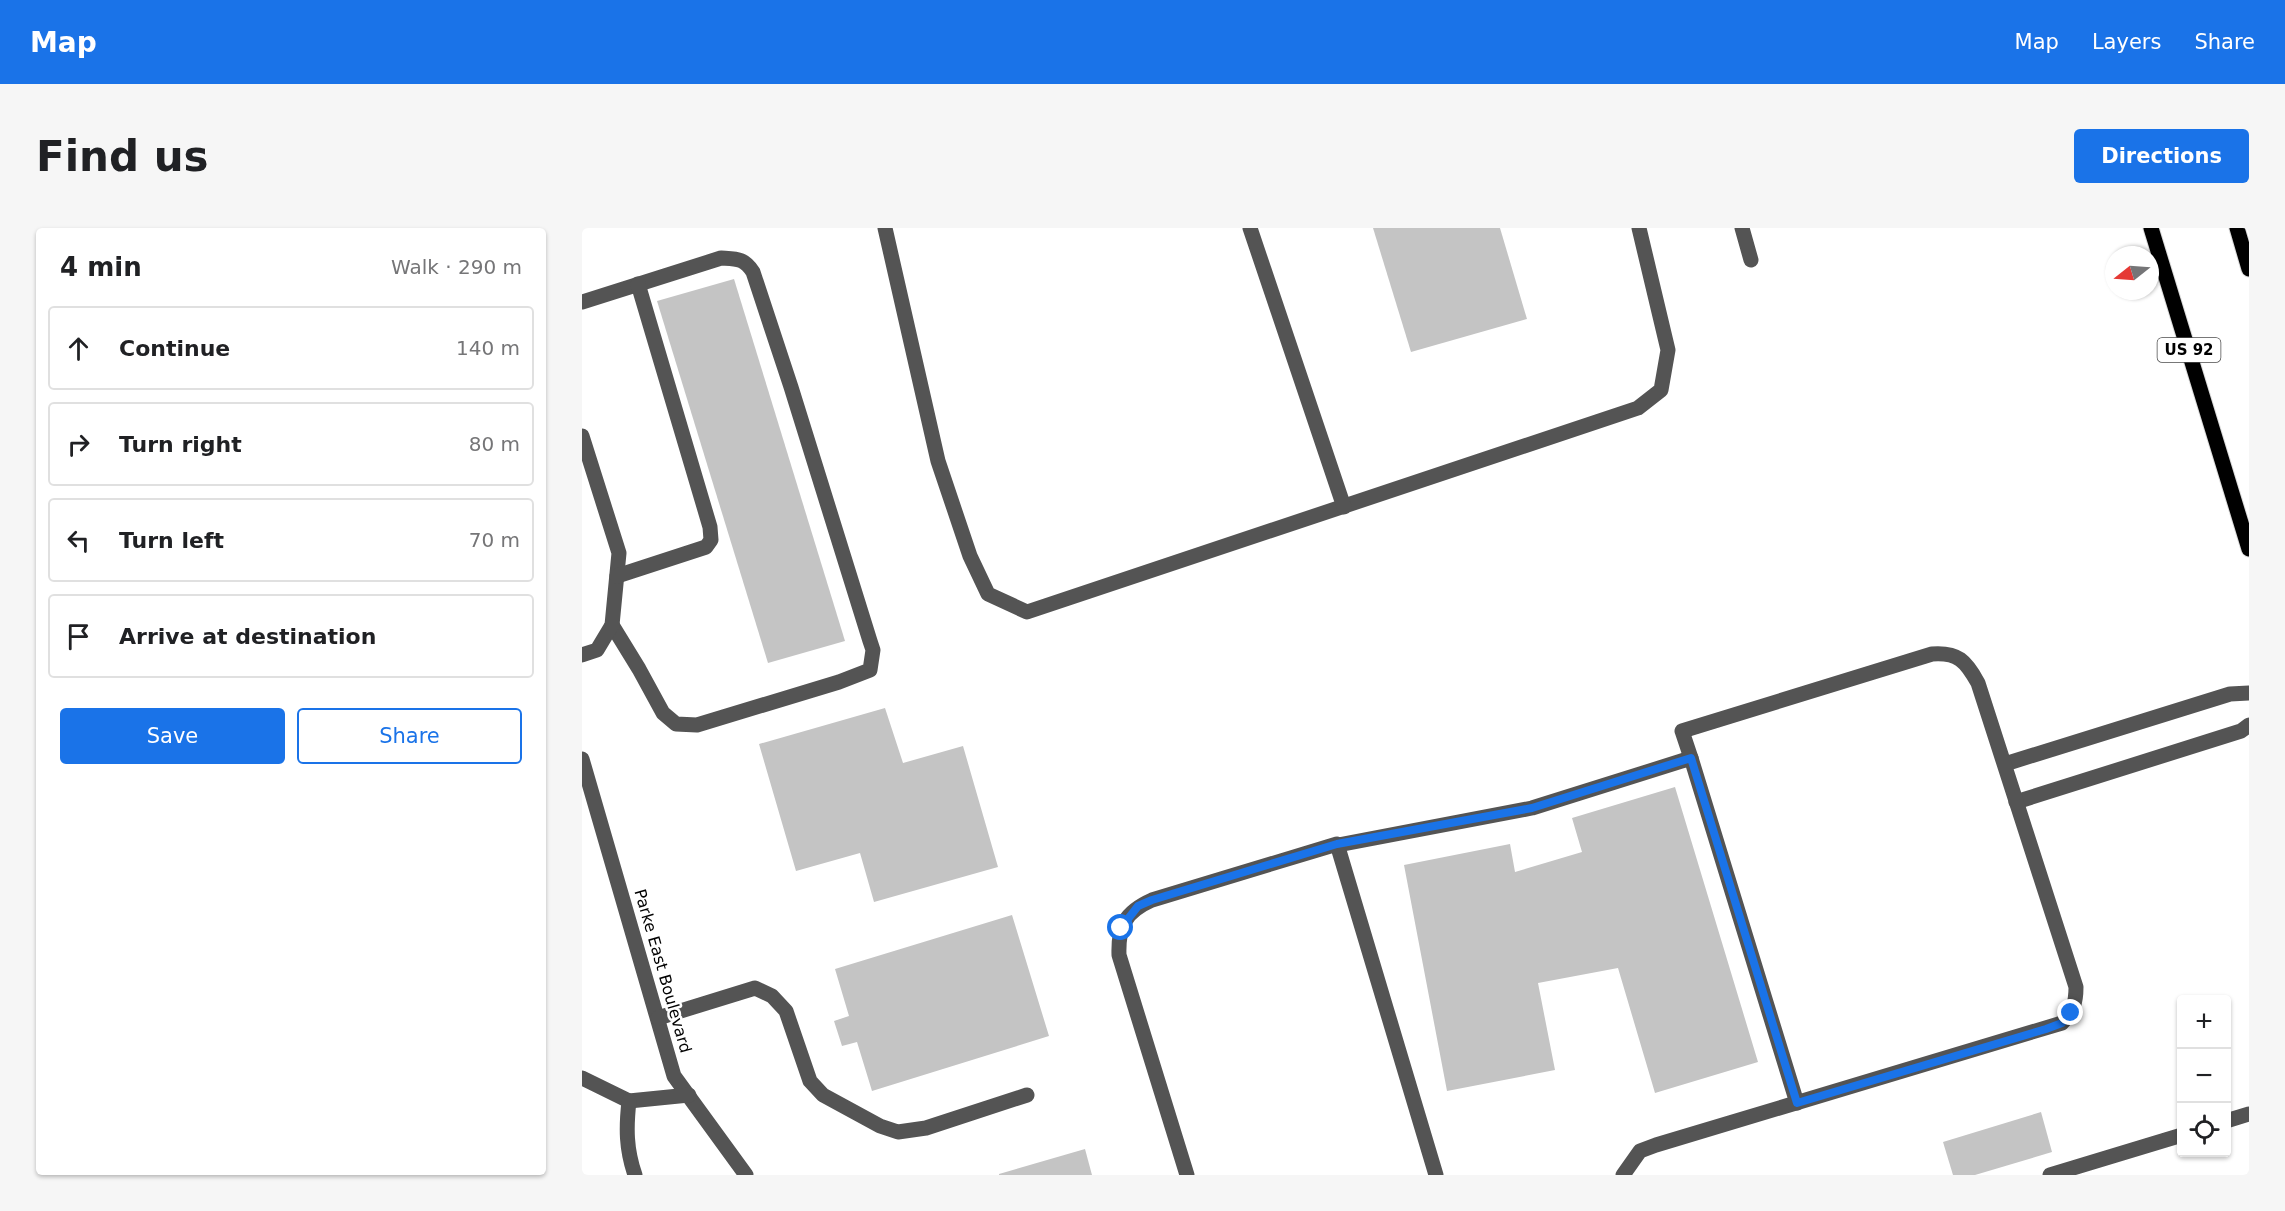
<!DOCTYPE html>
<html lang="en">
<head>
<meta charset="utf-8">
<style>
  :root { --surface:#fff; --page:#f6f6f6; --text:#202124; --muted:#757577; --line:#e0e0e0; --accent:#1a73e8 }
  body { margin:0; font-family:"DejaVu Sans",sans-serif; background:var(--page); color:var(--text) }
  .controls { position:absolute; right:18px; bottom:18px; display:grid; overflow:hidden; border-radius:6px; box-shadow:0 2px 4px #0004 }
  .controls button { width:54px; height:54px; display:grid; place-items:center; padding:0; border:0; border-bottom:2px solid var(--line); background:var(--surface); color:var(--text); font:30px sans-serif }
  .compass { position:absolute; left:1523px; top:18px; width:54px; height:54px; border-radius:50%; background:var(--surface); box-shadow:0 2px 4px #0004; rotate:253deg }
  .stop { position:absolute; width:18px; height:18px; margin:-14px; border:4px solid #1a73e8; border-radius:50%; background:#fff }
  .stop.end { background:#1a73e8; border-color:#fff; box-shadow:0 2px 6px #0008 }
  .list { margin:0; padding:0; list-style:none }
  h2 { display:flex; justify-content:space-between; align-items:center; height:78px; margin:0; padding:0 24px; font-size:26px }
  h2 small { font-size:20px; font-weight:400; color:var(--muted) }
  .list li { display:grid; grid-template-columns:39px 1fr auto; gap:18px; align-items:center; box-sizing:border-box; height:84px; margin:0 12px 12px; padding:0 12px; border:2px solid var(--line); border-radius:6px }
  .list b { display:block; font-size:22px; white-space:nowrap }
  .list em { font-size:20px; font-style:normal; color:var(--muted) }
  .actions { display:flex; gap:12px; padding:18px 24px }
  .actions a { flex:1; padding:14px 0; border:2px solid var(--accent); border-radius:6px; text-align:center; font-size:21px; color:var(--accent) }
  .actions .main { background:var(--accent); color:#fff }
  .icon { flex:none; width:33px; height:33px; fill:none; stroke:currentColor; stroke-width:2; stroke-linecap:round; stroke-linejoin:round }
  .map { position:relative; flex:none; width:1667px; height:947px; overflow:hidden; border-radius:6px }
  header { display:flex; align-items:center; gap:36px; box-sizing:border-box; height:84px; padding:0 30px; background:var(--accent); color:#fff }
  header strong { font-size:28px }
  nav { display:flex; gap:33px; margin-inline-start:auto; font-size:21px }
  .intro { display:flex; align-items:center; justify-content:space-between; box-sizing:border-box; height:144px; padding:0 36px }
  h1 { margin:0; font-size:42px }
  .button { padding:15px 27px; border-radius:6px; background:var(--accent); color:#fff; font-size:21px; font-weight:700 }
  main { display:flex; gap:36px; padding:0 36px }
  aside { flex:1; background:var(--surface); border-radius:6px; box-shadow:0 2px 4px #0004 }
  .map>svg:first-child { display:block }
</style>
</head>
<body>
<header>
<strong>Map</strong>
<nav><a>Map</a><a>Layers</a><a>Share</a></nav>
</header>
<div class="intro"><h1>Find us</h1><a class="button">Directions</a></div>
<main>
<aside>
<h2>4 min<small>Walk · 290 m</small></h2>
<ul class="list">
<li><svg class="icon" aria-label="ahead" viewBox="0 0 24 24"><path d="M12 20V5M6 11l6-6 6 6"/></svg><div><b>Continue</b></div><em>140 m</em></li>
<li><svg class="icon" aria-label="right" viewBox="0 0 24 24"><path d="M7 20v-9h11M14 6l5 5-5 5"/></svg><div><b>Turn right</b></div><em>80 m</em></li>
<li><svg class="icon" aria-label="left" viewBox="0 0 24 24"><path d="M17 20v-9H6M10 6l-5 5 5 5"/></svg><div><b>Turn left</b></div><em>70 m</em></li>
<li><svg class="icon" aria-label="arrive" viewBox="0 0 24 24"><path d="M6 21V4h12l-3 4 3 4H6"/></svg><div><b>Arrive at destination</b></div></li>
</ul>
<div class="actions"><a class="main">Save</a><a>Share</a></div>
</aside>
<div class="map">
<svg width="1667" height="947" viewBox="0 0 1667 947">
  <rect width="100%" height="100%" fill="#fff"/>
  <g fill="#c4c4c4">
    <polygon points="791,0 918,0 945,91 829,124"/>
    <polygon points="152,51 263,413 186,435 75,73"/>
    <polygon points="303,480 321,535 381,518 416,639 292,674 278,625 214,643 177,516"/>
    <polygon points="1093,559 1176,834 1073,865 1036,740 956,755 973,842 865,863 822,637 928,616 933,644 1000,624 990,590"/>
    <polygon points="430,687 467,808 290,863 275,814 260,818 252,793 267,788 253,741"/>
    <polygon points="1459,884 1470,924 1393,947 1371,947 1361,914"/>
    <polygon points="503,921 510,947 417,947 417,946"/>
  </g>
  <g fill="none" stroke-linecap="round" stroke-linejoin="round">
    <g stroke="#dbdbdb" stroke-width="17">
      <g id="major">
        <polyline points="1569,0 1667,321"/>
        <polyline points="1655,0 1667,41"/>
      </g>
    </g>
    <g stroke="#545454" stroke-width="15">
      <polyline points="303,0 356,233 388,328 406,366 445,384 1056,180 1079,162 1086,122 1057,0"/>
      <polyline points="668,0 762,279"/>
      <polyline points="1160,0 1169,32"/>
      <path d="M0 74 139 30C155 31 162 30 171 44L209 159 288 413 291 422 288 442 257 454 115 497 94 496 81 485 57 441 30 397"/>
      <polyline points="0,208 37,325 30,397 15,422 0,427"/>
      <polyline points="35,348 124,319 129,312 128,299 56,56"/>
      <polyline points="0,531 92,848 164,947"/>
      <polyline points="1423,536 1648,466 1667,465"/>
      <polyline points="1434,574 1659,503 1667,497"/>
      <polyline points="756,617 950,580 1109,530 1215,875"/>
      <polyline points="76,790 173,760 190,768 204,783 228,853 241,867 298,898 316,904 344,900 445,867"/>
      <polyline points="0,850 47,873 107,867"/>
      <path d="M47 873C44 900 44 921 53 947"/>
      <polyline points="1644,893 1667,886"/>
      <path d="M605 947 537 727C536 698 543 684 570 672L755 616 854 947"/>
      <path d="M1041 947 1058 923 1074 917 1480 795C1491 784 1494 775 1494 759L1396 455C1384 433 1376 424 1350 426L1100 503 1109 530"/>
      <polyline points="1468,947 1600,907"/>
    </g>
    <use href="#major" stroke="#000" stroke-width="15"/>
  </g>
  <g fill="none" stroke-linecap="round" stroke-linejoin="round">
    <polyline stroke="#1a73e8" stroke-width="8" points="539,700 556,678 570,672 755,616 950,580 1109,530 1215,875 1464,801 1480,795 1489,785"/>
  </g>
  <g text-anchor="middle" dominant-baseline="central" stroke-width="5" stroke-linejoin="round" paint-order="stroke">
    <rect fill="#fff" stroke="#4c4c4c" stroke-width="1.5" x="1575.5" y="110" width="63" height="24" rx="4.5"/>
    <g font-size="15" font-weight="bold" fill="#000">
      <text x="1607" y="122">US 92</text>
    </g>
    <g font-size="16" fill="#000" stroke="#fff">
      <text transform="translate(81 743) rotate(74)">Parke East Boulevard</text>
    </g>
  </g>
</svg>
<div class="controls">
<button>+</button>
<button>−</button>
<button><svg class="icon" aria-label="locate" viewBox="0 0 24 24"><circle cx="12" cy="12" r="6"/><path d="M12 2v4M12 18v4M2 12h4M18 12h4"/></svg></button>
</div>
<svg class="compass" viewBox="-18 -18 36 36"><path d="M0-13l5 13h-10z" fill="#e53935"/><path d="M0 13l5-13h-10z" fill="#757577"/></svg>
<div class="stop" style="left:539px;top:700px"></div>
<div class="stop end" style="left:1489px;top:785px"></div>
</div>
</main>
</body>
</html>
